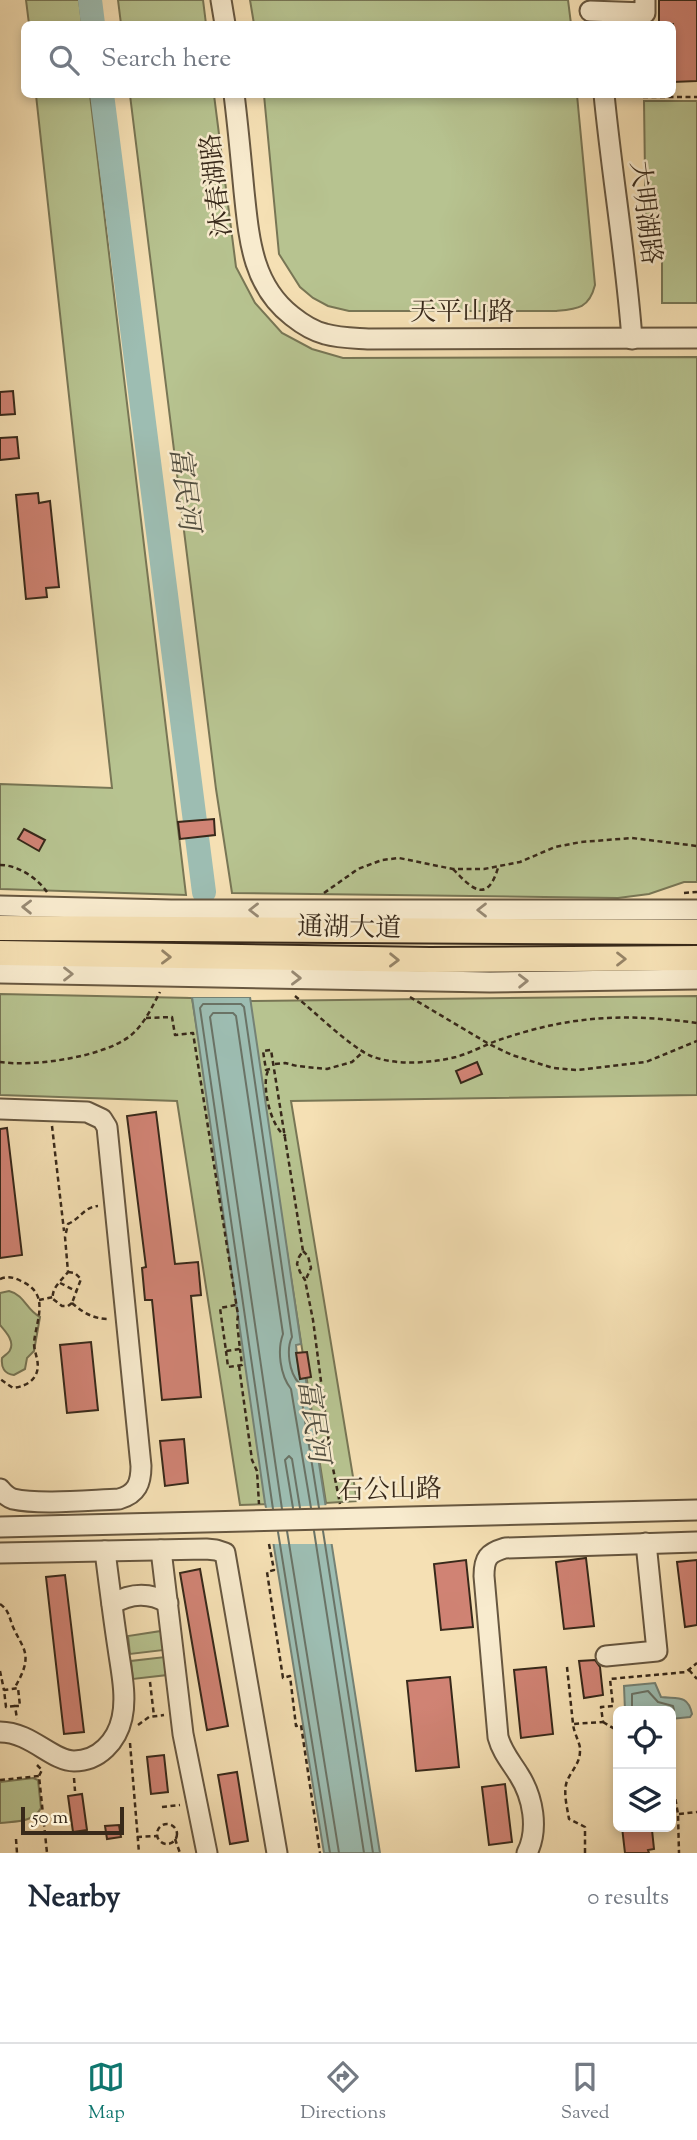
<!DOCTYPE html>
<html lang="en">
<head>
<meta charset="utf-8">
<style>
  :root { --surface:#fff; --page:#f6f6f7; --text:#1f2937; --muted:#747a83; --line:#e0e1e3; --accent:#0f766e }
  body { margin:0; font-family:"Sorts Mill Goudy","Noto Serif SC",serif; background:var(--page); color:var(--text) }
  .controls { position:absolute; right:21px; bottom:21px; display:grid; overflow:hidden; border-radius:10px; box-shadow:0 4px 10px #0003 }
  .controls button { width:63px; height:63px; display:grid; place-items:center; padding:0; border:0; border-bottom:2px solid var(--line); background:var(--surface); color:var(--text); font:35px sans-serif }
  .scale { position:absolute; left:21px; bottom:18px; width:103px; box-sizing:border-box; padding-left:7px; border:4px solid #38291a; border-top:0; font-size:19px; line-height:24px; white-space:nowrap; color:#38291a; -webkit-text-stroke:5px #f8ebce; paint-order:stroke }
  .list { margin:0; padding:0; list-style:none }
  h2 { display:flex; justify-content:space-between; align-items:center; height:91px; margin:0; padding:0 28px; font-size:30px }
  h2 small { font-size:23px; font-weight:400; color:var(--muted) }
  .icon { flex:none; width:38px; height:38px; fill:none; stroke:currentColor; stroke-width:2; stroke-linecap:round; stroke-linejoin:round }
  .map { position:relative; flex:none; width:697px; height:1853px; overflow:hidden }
  .search { position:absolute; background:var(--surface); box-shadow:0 4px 10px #0003; left:21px; right:21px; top:21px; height:77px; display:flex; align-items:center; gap:18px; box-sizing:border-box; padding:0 24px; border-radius:10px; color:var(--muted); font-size:26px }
  .sheet { height:189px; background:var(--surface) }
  nav { display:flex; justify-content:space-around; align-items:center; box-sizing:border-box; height:98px; border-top:2px solid var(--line); background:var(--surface); font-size:19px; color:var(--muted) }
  nav a { display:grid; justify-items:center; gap:4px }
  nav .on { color:var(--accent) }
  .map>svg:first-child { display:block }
</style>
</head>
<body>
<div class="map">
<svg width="697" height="1853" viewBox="0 0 697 1853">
  <rect width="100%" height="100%" fill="#f5e0b4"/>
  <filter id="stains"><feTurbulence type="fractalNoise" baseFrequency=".00286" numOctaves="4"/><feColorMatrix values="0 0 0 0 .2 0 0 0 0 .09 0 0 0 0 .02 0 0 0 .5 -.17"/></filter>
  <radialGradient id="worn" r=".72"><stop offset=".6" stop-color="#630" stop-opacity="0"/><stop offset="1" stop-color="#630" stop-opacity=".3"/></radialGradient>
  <g fill="#b7c390" stroke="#787655" stroke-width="2">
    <polygon points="26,0 79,0 82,24 29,24"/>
    <polygon points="118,0 203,0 206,24 121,24"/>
    <polygon points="250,0 568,0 571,24 254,24"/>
    <polygon points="36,95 90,95 186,895 0,889 0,784 112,788"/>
    <polygon points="130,95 214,95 236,267 255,303 282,333 312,349 343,358 697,357 697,882 684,882 649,894 618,898 232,893 216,789"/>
    <path d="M264 95H577L595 285C589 309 577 309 555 311H349L328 306 313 298 300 287 279 254Z"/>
    <polygon points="644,101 697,101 697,303 662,303 662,247 646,247"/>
    <polygon points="0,994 192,998 273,1504 240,1505 177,1101 0,1095"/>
    <polygon points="697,996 697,1095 291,1101 357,1501 326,1503 248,1001"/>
    <path d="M9 1291C25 1295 26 1310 40 1317L34 1351 27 1358 25 1369 14 1375C4 1374 1 1367 2 1358 5 1355 9 1353 10 1350 15 1341 5 1331 0 1325V1293Z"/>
    <polygon points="161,1631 164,1650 130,1654 128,1636"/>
    <polygon points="165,1657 167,1675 133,1679 131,1661"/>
    <path d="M33 1778 38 1780 41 1808C33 1823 15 1821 0 1823V1782Z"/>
  </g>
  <g fill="#9dbdb2" stroke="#758275" stroke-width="2">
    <polygon points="192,997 250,997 301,1344 296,1345 299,1374 305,1374 380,1853 324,1853 273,1541 265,1503"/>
    <path d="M655 1683 661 1697C677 1699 688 1694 692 1714L690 1717 671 1719V1711H625L624 1686Z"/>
  </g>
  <g fill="#f5e0b4">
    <polygon points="191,993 250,993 254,997 188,997"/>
    <polygon points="330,1505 335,1544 270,1544 262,1508"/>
  </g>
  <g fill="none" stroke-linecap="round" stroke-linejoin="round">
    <g stroke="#6a7366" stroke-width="2">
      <polyline points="293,1508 285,1460 289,1456 292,1459 300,1508"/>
      <path d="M273 1509 200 1008 203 1004H241L244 1007 292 1337C286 1349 289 1373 299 1383L319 1508"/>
      <path d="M282 1509 210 1017 213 1013H233L236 1016 283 1334C277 1350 280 1375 291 1389L311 1508"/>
      <polyline points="287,1531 339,1853"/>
      <polyline points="314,1531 364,1853"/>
      <polyline points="323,1531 373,1853"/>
      <polyline points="278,1532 330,1853"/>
      <polyline points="632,1711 632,1694 648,1691 658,1702 673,1706 674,1710 671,1712"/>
    </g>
    <g stroke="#9dbdb2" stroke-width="24">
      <polyline points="90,0 93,24"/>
      <polyline points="102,94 204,892"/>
    </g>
  </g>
  <g fill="#d08374" stroke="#38291a" stroke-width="2">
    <polygon points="659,0 697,0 697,81 673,82 673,24 659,24"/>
    <polygon points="13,391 15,414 0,415 0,392"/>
    <polygon points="17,437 19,458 0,460 0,438"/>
    <polygon points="38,493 39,503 50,501 59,587 46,588 47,597 26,599 16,495"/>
    <polygon points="214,819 215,835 180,839 178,822"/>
    <polygon points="24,829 45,840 39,851 18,839"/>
    <polygon points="477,1062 482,1074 461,1083 456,1071"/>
    <polygon points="156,1112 175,1264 198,1262 201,1295 191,1296 201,1397 162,1400 152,1300 145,1300 142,1268 146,1267 127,1116"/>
    <polygon points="7,1128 22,1255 0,1258 0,1129"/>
    <polygon points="91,1342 98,1410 67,1413 60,1345"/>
    <polygon points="307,1352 311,1377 300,1379 296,1353"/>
    <polygon points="184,1439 188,1483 165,1486 160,1441"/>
    <polygon points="586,1558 594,1626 564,1629 556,1562"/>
    <polygon points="466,1560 473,1627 441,1630 434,1564"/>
    <polygon points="697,1560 697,1625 685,1627 677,1562"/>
    <polygon points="200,1569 228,1726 207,1730 180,1573"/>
    <polygon points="65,1575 84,1732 64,1734 46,1577"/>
    <polygon points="595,1660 600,1667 603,1695 584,1698 579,1661"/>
    <polygon points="546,1667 553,1734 521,1738 514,1670"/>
    <polygon points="450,1677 459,1767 416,1771 407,1681"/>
    <polygon points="164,1755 168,1792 151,1794 147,1757"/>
    <polygon points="237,1772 248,1841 230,1844 218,1775"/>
    <polygon points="505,1784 512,1842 489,1845 482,1787"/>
    <polygon points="82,1794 87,1830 73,1832 68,1796"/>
    <polygon points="119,1825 121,1837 107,1839 105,1826"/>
    <polygon points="622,1827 645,1827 646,1830 652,1830 654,1849 648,1850 649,1853 625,1853"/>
  </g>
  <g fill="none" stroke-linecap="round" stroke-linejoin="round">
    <g stroke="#675740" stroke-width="23">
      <g id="minor">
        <polyline points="221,0 225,24"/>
        <polyline points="590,11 645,13 645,0"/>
        <path d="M234 94C238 126 241 159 244 191 249 238 252 285 292 316 302 324 313 331 325 334 339 338 354 338 368 339L697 338"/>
        <path d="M604 94C612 176 626 257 632 339"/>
        <polyline points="0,906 171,910 697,910"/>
        <polyline points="0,973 490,982 697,979"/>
        <path d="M0 1109 87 1112 102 1119 107 1127 141 1466C141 1483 137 1494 119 1499 90 1500 40 1505 13 1499 7 1497 4 1494 0 1489"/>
        <polyline points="0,1527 697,1510"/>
        <polyline points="161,1550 183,1734 207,1853"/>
        <polyline points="0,1553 206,1549 216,1550 225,1553 277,1853"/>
        <path d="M112 1604C131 1593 149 1592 168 1603"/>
        <polyline points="606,1656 657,1651 646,1543"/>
        <path d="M0 1732C31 1732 52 1761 74 1761 99 1761 117 1741 122 1718 127 1696 121 1670 118 1648 113 1615 109 1583 105 1551"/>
        <path d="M527 1853C539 1829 533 1797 519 1775 511 1762 502 1752 498 1737L484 1576C484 1558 488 1553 505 1548L697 1542"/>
      </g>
    </g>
    <g stroke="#38291a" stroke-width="28">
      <g id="major">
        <polyline points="0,928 697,932"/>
        <polyline points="0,953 430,960 697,958"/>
      </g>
    </g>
    <g stroke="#38291a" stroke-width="2.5" stroke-dasharray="5 3.5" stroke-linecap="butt">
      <polyline points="643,97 697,97"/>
      <path d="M0 865C18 865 37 878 47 892"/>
      <path d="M453 869C472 889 487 904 498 868"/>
      <polyline points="324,893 358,869 382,860 399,858 453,869 484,869 520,862 555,847 581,842 632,838 697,846"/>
      <polyline points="684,893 697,892"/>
      <path d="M295 996C315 1012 349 1046 371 1056 396 1066 431 1063 456 1057 470 1053 483 1046 496 1041 519 1033 544 1026 569 1022 612 1015 654 1017 697 1023"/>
      <polyline points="410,997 489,1044 512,1055 553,1068 577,1070 646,1062 697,1041"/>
      <polyline points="146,1018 172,1017 175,1035 193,1033 238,1315 237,1323 240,1349 226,1351 220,1308 236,1305"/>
      <path d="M0 1062C34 1067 103 1057 130 1036 144 1025 152 1007 160 992"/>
      <polyline points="275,1064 285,1063 297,1066 327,1069 352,1062 364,1051"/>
      <polyline points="270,1069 266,1070 263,1051 271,1050 303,1251 299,1257 297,1264 300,1272 305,1280 313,1320 331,1458 340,1504"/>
      <path d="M268 1071C261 1085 271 1129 286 1136"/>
      <polyline points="52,1126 64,1231"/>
      <polyline points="303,1251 308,1256 311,1268 306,1279"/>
      <polyline points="68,1272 75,1273 81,1279 72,1303"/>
      <path d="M0 1279C8 1276 13 1277 21 1281 51 1294 36 1320 34 1343 34 1349 36 1354 37 1359 41 1377 29 1386 13 1388L0 1379"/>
      <polyline points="60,1283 76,1291"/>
      <polyline points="39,1300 53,1297"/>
      <path d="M72 1303 68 1306H62L53 1299C51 1288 62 1280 68 1272L65 1237 68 1224C80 1219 84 1207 98 1206"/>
      <path d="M72 1303C83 1313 94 1319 109 1319"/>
      <polyline points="226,1351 228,1367 242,1365 240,1349"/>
      <polyline points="239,1366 252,1460 257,1471 259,1504"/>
      <polyline points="269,1544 274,1570 267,1572 283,1678 290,1676 296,1726 301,1725 320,1853"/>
      <path d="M0 1604C9 1610 9 1617 13 1627 16 1634 20 1640 23 1647 30 1662 21 1676 14 1689"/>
      <polyline points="567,1667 573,1724"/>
      <polyline points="689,1670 697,1679"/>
      <polyline points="0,1671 4,1690"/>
      <polyline points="150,1682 154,1716"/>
      <polyline points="15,1706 6,1707 4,1690 18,1688 20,1706 15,1706 17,1719"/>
      <polyline points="603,1722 618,1731"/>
      <polyline points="138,1725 149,1717 164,1715"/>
      <polyline points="130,1743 139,1853"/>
      <polyline points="37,1765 42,1770 39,1776"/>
      <polyline points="671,1774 678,1814 679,1853"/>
      <polyline points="74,1778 75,1791"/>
      <polyline points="0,1780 39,1776 47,1853"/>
      <polyline points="162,1807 180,1805"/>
      <polyline points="679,1814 697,1812"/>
      <circle cx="167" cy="1834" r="10"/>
      <polyline points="137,1837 157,1836"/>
      <polyline points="16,1839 17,1853"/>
      <polyline points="175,1839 180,1853"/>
      <path d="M585 1853V1827L569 1819C567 1807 563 1792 567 1781 572 1770 580 1763 580 1751 581 1744 574 1734 573 1724L603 1722 601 1707 613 1706 610 1679 686 1672 697 1663"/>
    </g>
    <use href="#minor" stroke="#f8ebce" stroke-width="19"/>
    <use href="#major" stroke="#f5e0b4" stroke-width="24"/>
  </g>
  <defs><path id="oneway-chevron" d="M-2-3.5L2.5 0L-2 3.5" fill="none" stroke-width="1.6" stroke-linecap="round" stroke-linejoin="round" transform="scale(1.75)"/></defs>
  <g stroke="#988a74">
    <use href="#oneway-chevron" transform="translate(27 907) rotate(-179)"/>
    <use href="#oneway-chevron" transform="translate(254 910) rotate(-180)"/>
    <use href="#oneway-chevron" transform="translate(482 910) rotate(-180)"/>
    <use href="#oneway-chevron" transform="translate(68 974)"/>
    <use href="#oneway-chevron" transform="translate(296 978) rotate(1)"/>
    <use href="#oneway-chevron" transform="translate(523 981) rotate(-1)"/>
  </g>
  <g stroke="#968467">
    <use href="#oneway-chevron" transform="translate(166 957) rotate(1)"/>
    <use href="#oneway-chevron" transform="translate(621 959)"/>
    <use href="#oneway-chevron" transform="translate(394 960) rotate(1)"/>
  </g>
  <g text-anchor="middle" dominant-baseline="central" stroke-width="5" stroke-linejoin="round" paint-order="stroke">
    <g font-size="26" fill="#38291a" stroke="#f8ebce">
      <text transform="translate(218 185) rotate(-97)">沐春湖路</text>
      <text transform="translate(644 213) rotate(83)">大明湖路</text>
      <text x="462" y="313">天平山路</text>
      <text transform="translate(349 929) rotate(1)">通湖大道</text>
      <text transform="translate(390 1491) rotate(-1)">石公山路</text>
    </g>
    <g font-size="28" font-style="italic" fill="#514e40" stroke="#f8ebce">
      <text transform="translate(183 489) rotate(83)">富民河</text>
      <text transform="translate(312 1421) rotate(82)">富民河</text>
    </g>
  </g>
  <rect width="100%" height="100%" filter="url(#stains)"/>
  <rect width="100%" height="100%" fill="url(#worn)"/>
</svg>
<div class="controls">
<button><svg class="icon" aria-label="locate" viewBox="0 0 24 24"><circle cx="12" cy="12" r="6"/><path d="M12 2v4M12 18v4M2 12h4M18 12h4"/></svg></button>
<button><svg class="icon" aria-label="layers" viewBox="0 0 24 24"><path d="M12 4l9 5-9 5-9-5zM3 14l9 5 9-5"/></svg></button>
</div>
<div class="scale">50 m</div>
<div class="search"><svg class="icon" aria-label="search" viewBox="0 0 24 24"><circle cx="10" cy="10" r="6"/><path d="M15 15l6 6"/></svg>Search here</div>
</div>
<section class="sheet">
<h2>Nearby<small>0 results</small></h2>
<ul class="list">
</ul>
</section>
<nav>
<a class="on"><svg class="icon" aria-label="map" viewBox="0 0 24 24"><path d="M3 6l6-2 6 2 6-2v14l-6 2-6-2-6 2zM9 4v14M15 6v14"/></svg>Map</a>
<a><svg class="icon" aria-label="directions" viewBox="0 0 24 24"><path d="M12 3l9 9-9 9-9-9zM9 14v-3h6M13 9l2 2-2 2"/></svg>Directions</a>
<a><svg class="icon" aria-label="saved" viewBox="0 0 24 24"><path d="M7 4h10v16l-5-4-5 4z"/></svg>Saved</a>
</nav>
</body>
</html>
